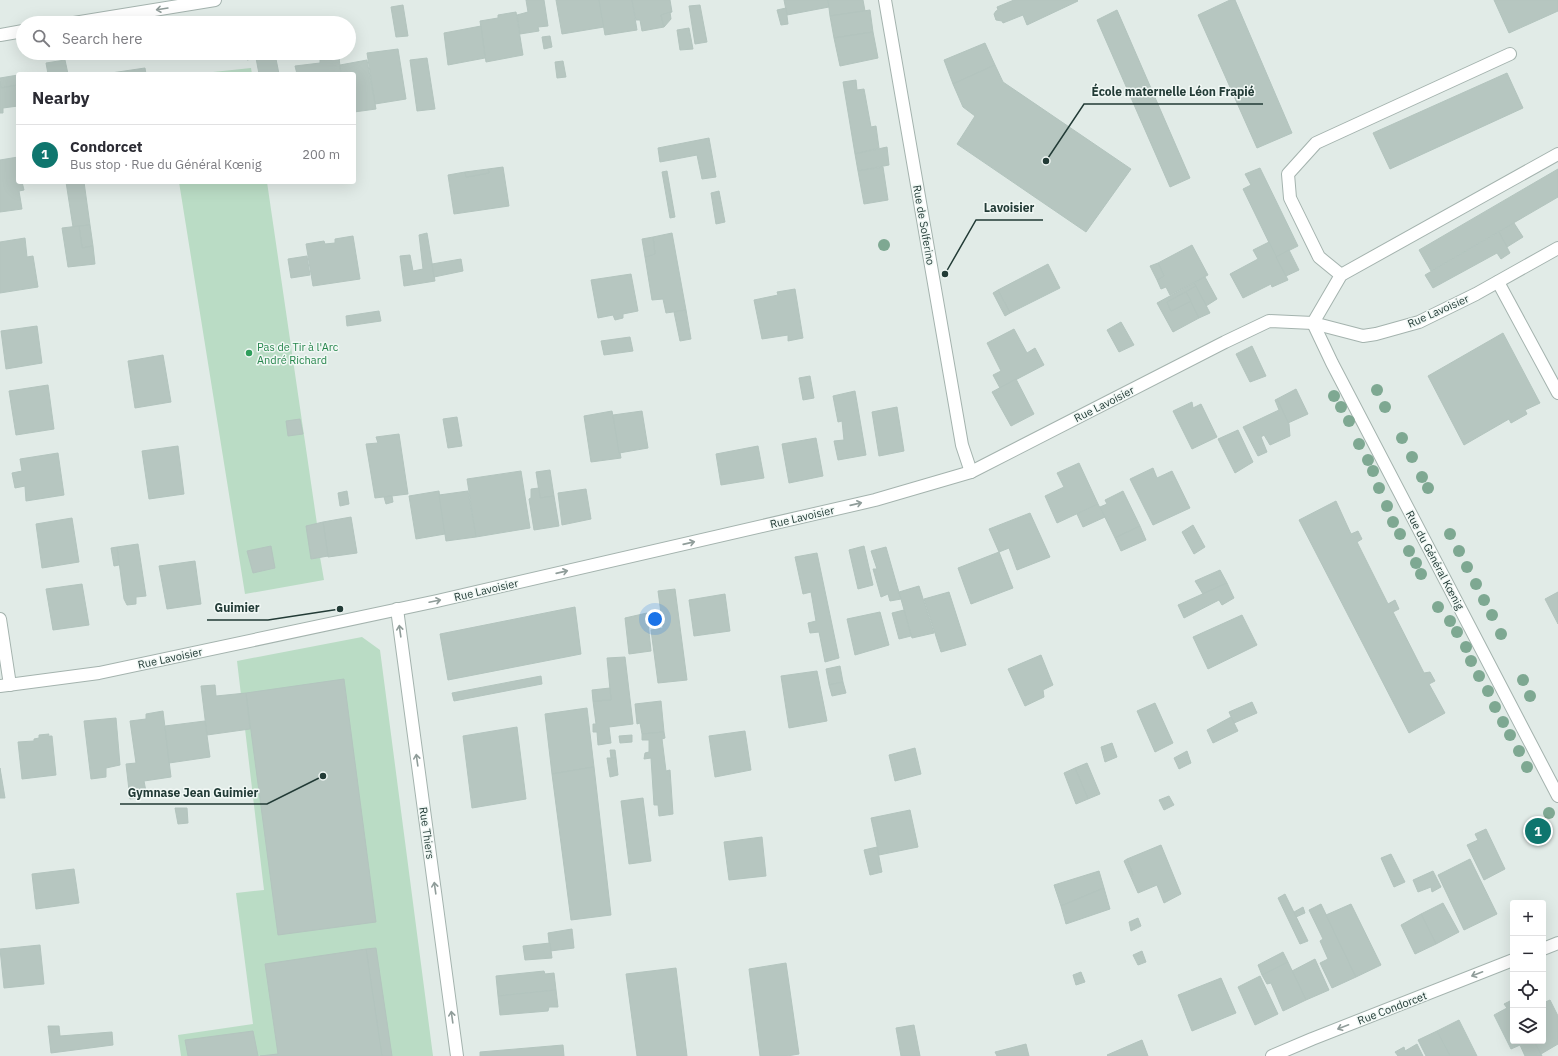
<!DOCTYPE html>
<html lang="en">
<head>
<meta charset="utf-8">
<style>
  :root { --surface:#fff; --page:#f2f2f3; --text:#2b2b33; --muted:#7c7c81; --line:#e1e1e2; --accent:#0f766e }
  body { margin:0; font-family:"IBM Plex Sans",sans-serif; background:var(--page); color:var(--text) }
  .controls { position:absolute; right:12px; bottom:12px; display:grid; overflow:hidden; border-radius:4px; box-shadow:0 4px 16px #0002 }
  .controls button { width:36px; height:36px; display:grid; place-items:center; padding:0; border:0; border-bottom:1px solid var(--line); background:var(--surface); color:var(--text); font:20px sans-serif }
  .you { position:absolute; left:655px; top:619px; width:14px; height:14px; margin:-10px; border:3px solid #fff; border-radius:50%; background:#1a73e8; box-shadow:0 0 0 6px #1a73e833 }
  .badge { display:grid; place-items:center; width:26px; height:26px; border-radius:50%; background:var(--accent); color:#fff; font-size:13px; font-weight:700 }
  .pin { position:absolute; translate:-50% -50%; border:2px solid #fff; box-shadow:0 1px 4px #0006 }
  .list { margin:0; padding:0; list-style:none }
  h2 { display:flex; justify-content:space-between; align-items:center; height:52px; margin:0; padding:0 16px; font-size:17px }
  h2 small { font-size:13px; font-weight:400; color:var(--muted) }
  .list li { display:grid; grid-template-columns:26px 1fr auto; gap:12px; align-items:center; box-sizing:border-box; height:60px; padding:0 16px; border-top:1px solid var(--line) }
  .list b { display:block; font-size:15px; white-space:nowrap }
  .list p { margin:0; font-size:13px; white-space:nowrap; color:var(--muted) }
  .list em { font-size:13px; font-style:normal; color:var(--muted) }
  .icon { flex:none; width:22px; height:22px; fill:none; stroke:currentColor; stroke-width:2; stroke-linecap:round; stroke-linejoin:round }
  .map { position:relative; flex:none; width:1558px; height:1056px; overflow:hidden }
  .search { position:absolute; background:var(--surface); box-shadow:0 4px 16px #0002; left:16px; top:16px; width:340px; height:44px; display:flex; align-items:center; gap:10px; box-sizing:border-box; padding:0 14px; border-radius:22px; color:var(--muted); font-size:15px }
  .panel { position:absolute; background:var(--surface); box-shadow:0 4px 16px #0002; left:16px; top:72px; width:340px; height:112px; border-radius:4px }
  .map>svg:first-child { display:block }
</style>
</head>
<body>
<div class="map">
<svg width="1558" height="1056" viewBox="0 0 1558 1056">
  <rect width="100%" height="100%" fill="#e1ebe7"/>
  <g fill="#badcc5">
    <polygon points="251,68 252,74 194,74"/>
    <polygon points="179,182 267,182 317,524 311,559 320,557 324,580 245,594"/>
    <polygon points="362,637 380,650 433,1056 181,1056 178,1035 253,1024 236,893 264,890 237,661"/>
  </g>
  <g fill="#b6c6c0" stroke="#b3c4be">
    <polygon points="526,0 544,0 548,26 538,27 539,31 520,34 517,15 528,12"/>
    <polygon points="556,0 599,0 604,27 562,34"/>
    <polygon points="599,0 632,0 637,30 605,35"/>
    <polygon points="632,0 670,0 672,12 661,15 664,27 642,31 640,20 636,20"/>
    <polygon points="784,0 828,0 829,7 787,15"/>
    <polygon points="828,0 863,0 865,11 830,16"/>
    <polygon points="1014,0 1077,0 1078,1 1027,25 1023,15 1003,23 1002,21 996,20 994,14 996,11 998,10 997,7"/>
    <polygon points="1230,0 1235,0 1292,133 1257,148 1198,15"/>
    <polygon points="1494,0 1558,0 1558,11 1509,33"/>
    <polygon points="403,5 408,36 396,37 391,7"/>
    <polygon points="700,5 707,42 695,44 689,6"/>
    <polygon points="786,8 788,24 781,25 777,10"/>
    <polygon points="870,10 873,32 834,38 830,16"/>
    <polygon points="1117,10 1190,178 1170,187 1097,20"/>
    <polygon points="516,12 523,55 486,62 480,21 498,18 498,15"/>
    <polygon points="670,12 671,19 664,27 661,15"/>
    <polygon points="481,26 485,58 448,65 444,33"/>
    <polygon points="689,28 693,49 680,50 677,30"/>
    <polygon points="873,32 878,58 840,66 834,38"/>
    <polygon points="550,36 552,47 544,49 542,37"/>
    <polygon points="985,43 995,65 953,84 944,60"/>
    <polygon points="398,49 406,99 375,104 367,53"/>
    <polygon points="223,53 246,53 246,55 224,58"/>
    <polygon points="246,53 275,54 279,74 259,74 256,58 247,60"/>
    <polygon points="339,58 341,74 297,74 295,66 320,63 320,60"/>
    <polygon points="427,58 435,109 417,111 410,60"/>
    <polygon points="65,60 68,74 48,74 46,63"/>
    <polygon points="367,60 376,109 354,112 354,74 341,74 340,65"/>
    <polygon points="563,61 566,77 557,78 555,62"/>
    <polygon points="995,65 1003,82 1131,169 1086,232 957,144 975,116 963,107 953,84"/>
    <polygon points="145,68 146,74 112,74 111,73"/>
    <polygon points="1507,73 1523,108 1390,169 1373,133"/>
    <polygon points="18,75 18,85 1,88 0,78"/>
    <polygon points="856,80 857,90 864,89 871,127 876,126 879,148 855,154 843,82"/>
    <polygon points="0,81 1,88 18,85 18,106 3,108 3,113 0,113"/>
    <polygon points="709,138 716,177 702,179 697,155 660,162 658,148"/>
    <polygon points="887,147 889,165 858,171 855,154"/>
    <polygon points="18,157 18,182 22,182 24,190 19,191 22,209 0,212 0,160"/>
    <polygon points="503,167 509,206 454,214 448,175 465,172 466,177 489,173 488,169"/>
    <polygon points="883,167 888,200 864,204 858,171"/>
    <polygon points="1260,168 1298,246 1276,257 1243,189 1251,185 1245,174"/>
    <polygon points="488,169 489,173 466,177 465,172"/>
    <polygon points="1558,169 1558,197 1431,271 1419,250"/>
    <polygon points="667,171 675,217 670,218 662,172"/>
    <polygon points="66,182 84,182 90,225 73,227"/>
    <polygon points="719,191 725,222 716,224 711,193"/>
    <polygon points="1514,223 1523,237 1507,247 1499,232"/>
    <polygon points="90,225 93,246 82,248 79,226"/>
    <polygon points="79,226 82,248 93,246 95,264 68,267 62,228"/>
    <polygon points="1499,232 1510,253 1501,259 1497,253 1433,288 1425,275"/>
    <polygon points="427,233 435,281 404,286 400,256 410,255 413,271 423,269 419,235"/>
    <polygon points="672,233 686,310 666,313 663,299 652,300 645,257 655,254 653,237"/>
    <polygon points="353,236 360,279 313,286 306,244 324,241 325,244 335,243 335,239"/>
    <polygon points="653,237 655,254 645,257 642,239"/>
    <polygon points="25,238 27,257 33,256 38,287 0,293 0,242"/>
    <polygon points="1269,242 1288,280 1272,287 1271,284 1243,298 1230,274 1258,259 1253,250"/>
    <polygon points="1192,245 1208,275 1170,295 1166,287 1161,289 1157,280 1164,276 1158,263"/>
    <polygon points="1289,250 1299,270 1286,276 1276,257"/>
    <polygon points="307,256 310,275 291,278 288,259"/>
    <polygon points="461,259 463,271 434,277 432,264"/>
    <polygon points="1158,263 1164,276 1157,280 1150,266"/>
    <polygon points="1048,264 1060,288 1010,313 998,290"/>
    <polygon points="631,274 638,311 623,314 623,318 615,320 613,315 598,318 591,280"/>
    <polygon points="1205,277 1217,299 1206,306 1194,283"/>
    <polygon points="1194,283 1196,286 1167,302 1171,311 1191,301 1199,318 1173,332 1157,303"/>
    <polygon points="1196,286 1210,313 1199,318 1186,292"/>
    <polygon points="795,289 803,338 788,341 788,335 762,339 754,300 778,295 777,292"/>
    <polygon points="998,290 1010,313 1005,316 993,293"/>
    <polygon points="1186,292 1191,301 1171,311 1167,302"/>
    <polygon points="686,310 691,339 680,341 674,312"/>
    <polygon points="379,311 381,321 347,326 346,316"/>
    <polygon points="1121,322 1134,345 1119,352 1107,330"/>
    <polygon points="37,326 42,363 6,369 1,331"/>
    <polygon points="1014,329 1027,353 1035,348 1044,365 1000,388 993,375 1001,371 987,343"/>
    <polygon points="1503,333 1540,403 1525,410 1527,414 1511,423 1509,419 1464,445 1428,376"/>
    <polygon points="630,337 633,351 604,355 601,341"/>
    <polygon points="1252,346 1266,376 1250,382 1236,354"/>
    <polygon points="163,355 171,402 135,408 128,361"/>
    <polygon points="810,376 814,398 803,400 799,378"/>
    <polygon points="1016,379 1034,414 1011,426 992,392"/>
    <polygon points="48,385 54,429 16,435 9,391"/>
    <polygon points="1296,389 1308,414 1288,423 1277,399"/>
    <polygon points="855,391 866,455 838,460 834,441 844,440 842,421 838,422 833,396"/>
    <polygon points="1277,399 1289,424 1290,436 1270,445 1264,435 1261,437 1267,452 1258,456 1243,427 1279,410 1275,400"/>
    <polygon points="1192,402 1193,408 1201,404 1217,437 1192,449 1173,411"/>
    <polygon points="897,407 904,451 879,456 872,412"/>
    <polygon points="612,411 621,458 591,462 584,416"/>
    <polygon points="642,411 648,448 619,453 613,415"/>
    <polygon points="457,417 462,446 448,448 443,419"/>
    <polygon points="300,419 303,434 288,436 286,421"/>
    <polygon points="1238,430 1253,462 1235,473 1218,439"/>
    <polygon points="399,434 408,494 375,498 366,444 378,443 376,437"/>
    <polygon points="816,438 823,476 789,483 782,444"/>
    <polygon points="178,446 184,494 149,499 142,451"/>
    <polygon points="758,446 764,478 721,485 716,454"/>
    <polygon points="58,453 64,495 26,501 25,486 15,488 12,473 22,471 20,459"/>
    <polygon points="1079,463 1098,504 1057,523 1045,496 1064,487 1057,473"/>
    <polygon points="1153,468 1157,478 1172,471 1190,508 1153,525 1130,479"/>
    <polygon points="550,470 554,496 540,498 536,472"/>
    <polygon points="521,471 530,528 476,537 467,479"/>
    <polygon points="539,488 540,498 554,496 559,526 534,530 529,499 531,498 531,489"/>
    <polygon points="586,489 591,519 562,525 558,493"/>
    <polygon points="347,491 349,504 340,506 338,493"/>
    <polygon points="439,491 445,534 416,539 409,496"/>
    <polygon points="468,491 476,537 446,541 439,495"/>
    <polygon points="1123,491 1140,526 1115,538 1100,507 1107,504 1105,500"/>
    <polygon points="392,496 393,502 386,504 384,497"/>
    <polygon points="1336,501 1351,534 1358,531 1362,539 1357,542 1388,604 1395,600 1399,609 1393,612 1424,673 1430,672 1435,681 1429,684 1445,713 1409,733 1299,520"/>
    <polygon points="1098,504 1105,517 1083,527 1077,514"/>
    <polygon points="1030,513 1050,557 1017,570 1009,548 999,552 989,529"/>
    <polygon points="351,517 357,553 328,557 323,522"/>
    <polygon points="72,518 79,562 42,568 36,524"/>
    <polygon points="323,522 328,556 311,559 306,526"/>
    <polygon points="1193,525 1205,547 1194,554 1182,532"/>
    <polygon points="1140,526 1146,540 1121,551 1115,538"/>
    <polygon points="138,544 146,596 136,597 136,604 127,605 124,599 117,547"/>
    <polygon points="271,546 275,568 253,573 247,551"/>
    <polygon points="864,546 873,585 858,589 849,550"/>
    <polygon points="117,547 119,565 114,566 111,548"/>
    <polygon points="886,547 898,589 901,599 890,601 888,594 881,597 873,569 877,569 871,551"/>
    <polygon points="999,552 1013,588 971,604 958,568"/>
    <polygon points="817,553 839,658 825,662 819,632 810,633 808,623 816,621 811,592 803,594 795,557"/>
    <polygon points="195,561 201,604 167,609 159,566"/>
    <polygon points="1220,570 1227,583 1203,594 1195,581"/>
    <polygon points="1227,583 1234,598 1222,605 1219,600 1184,618 1178,605"/>
    <polygon points="82,584 89,625 53,630 46,589"/>
    <polygon points="919,586 934,633 912,638 899,592"/>
    <polygon points="675,589 687,680 658,683 651,630 663,628 658,591"/>
    <polygon points="949,592 966,645 941,652 924,599"/>
    <polygon points="1558,592 1558,624 1545,599"/>
    <polygon points="725,594 730,631 694,636 689,600"/>
    <polygon points="575,607 581,654 448,680 440,634"/>
    <polygon points="904,610 911,636 899,639 892,613"/>
    <polygon points="880,612 889,645 855,655 847,619"/>
    <polygon points="647,613 651,651 629,654 625,618"/>
    <polygon points="1242,615 1257,645 1208,669 1193,637"/>
    <polygon points="1041,655 1053,685 1043,690 1044,697 1025,706 1008,669"/>
    <polygon points="625,657 633,724 609,727 611,743 598,745 597,732 593,732 593,724 596,724 593,701 611,700 607,658"/>
    <polygon points="840,666 843,682 829,685 826,669"/>
    <polygon points="817,671 827,721 789,728 781,676"/>
    <polygon points="541,676 542,684 454,701 452,693"/>
    <polygon points="344,679 376,922 278,935 246,693"/>
    <polygon points="843,682 846,693 832,696 829,685"/>
    <polygon points="215,685 216,696 246,693 250,729 207,735 201,686"/>
    <polygon points="610,688 611,700 593,701 592,690"/>
    <polygon points="661,701 664,732 642,734 640,723 637,724 635,704"/>
    <polygon points="1252,702 1257,713 1234,723 1229,712"/>
    <polygon points="1155,703 1173,743 1155,752 1137,711"/>
    <polygon points="587,708 594,767 552,774 545,714"/>
    <polygon points="163,711 171,777 144,781 147,797 130,799 126,764 136,763 130,721 146,719 146,714"/>
    <polygon points="1231,717 1238,731 1213,743 1207,730"/>
    <polygon points="116,718 120,765 106,768 106,777 91,779 84,721"/>
    <polygon points="205,721 210,757 169,763 165,726"/>
    <polygon points="517,727 526,799 472,808 463,736"/>
    <polygon points="745,731 751,770 715,777 709,736"/>
    <polygon points="664,732 665,738 662,739 666,771 670,770 673,814 659,816 658,805 654,805 651,758 644,759 645,753 649,752 649,740 642,740 642,734"/>
    <polygon points="49,734 48,736 52,736 56,775 22,779 18,742 34,741 34,739 39,738 39,735"/>
    <polygon points="632,735 632,742 620,743 619,736"/>
    <polygon points="1112,743 1117,757 1105,762 1101,747"/>
    <polygon points="915,748 921,774 895,781 889,755"/>
    <polygon points="610,750 615,750 616,758 611,758"/>
    <polygon points="1187,751 1191,763 1179,769 1174,758"/>
    <polygon points="607,758 616,758 618,775 610,777"/>
    <polygon points="1087,763 1100,794 1088,799 1075,768"/>
    <polygon points="594,767 611,915 571,920 552,774"/>
    <polygon points="0,768 5,798 0,798"/>
    <polygon points="1075,768 1088,799 1076,804 1064,773"/>
    <polygon points="1169,796 1174,805 1164,810 1159,800"/>
    <polygon points="643,798 651,861 629,864 621,801"/>
    <polygon points="175,808 187,808 188,823 178,824"/>
    <polygon points="910,810 918,847 879,855 871,818"/>
    <polygon points="1486,829 1505,869 1484,880 1467,845 1478,840 1475,834"/>
    <polygon points="762,837 766,876 729,880 724,842"/>
    <polygon points="1161,845 1181,894 1164,903 1157,885 1138,893 1131,877 1133,875 1127,859"/>
    <polygon points="877,847 882,872 870,875 864,850"/>
    <polygon points="1391,854 1405,882 1394,887 1381,858"/>
    <polygon points="1127,859 1133,875 1131,877 1124,861"/>
    <polygon points="1470,859 1497,914 1464,930 1438,875"/>
    <polygon points="74,869 79,903 36,909 32,874"/>
    <polygon points="1099,871 1104,888 1061,906 1054,885"/>
    <polygon points="1433,871 1441,887 1432,892 1431,887 1418,892 1413,880"/>
    <polygon points="1104,888 1110,909 1066,924 1061,906"/>
    <polygon points="1285,894 1308,941 1300,944 1278,898"/>
    <polygon points="1443,903 1459,932 1436,944 1421,914"/>
    <polygon points="1321,904 1356,977 1332,988 1320,963 1328,959 1320,941 1323,939 1309,910"/>
    <polygon points="1351,904 1381,965 1356,977 1326,915"/>
    <polygon points="1303,907 1305,913 1296,917 1294,912"/>
    <polygon points="1421,914 1436,944 1415,954 1401,925"/>
    <polygon points="1138,918 1141,926 1131,931 1129,922"/>
    <polygon points="572,929 574,948 550,951 548,933"/>
    <polygon points="550,943 552,958 525,960 523,946"/>
    <polygon points="40,945 44,984 4,988 0,949"/>
    <polygon points="376,948 392,1056 382,1056 366,949"/>
    <polygon points="366,949 382,1056 260,1056 278,1054 265,964"/>
    <polygon points="1142,951 1146,962 1138,965 1133,955"/>
    <polygon points="1283,952 1288,962 1262,975 1258,965"/>
    <polygon points="1315,959 1329,990 1306,1000 1292,971"/>
    <polygon points="1288,962 1306,1000 1283,1011 1271,983 1267,984 1262,975"/>
    <polygon points="786,963 799,1054 787,1056 760,1056 749,969"/>
    <polygon points="676,968 687,1056 637,1056 626,974"/>
    <polygon points="544,971 545,974 554,973 556,990 498,996 496,976"/>
    <polygon points="1081,972 1085,982 1076,985 1073,975"/>
    <polygon points="1260,976 1278,1014 1255,1025 1238,987"/>
    <polygon points="1221,978 1236,1013 1192,1031 1178,995"/>
    <polygon points="556,990 558,1007 549,1007 548,1011 500,1015 498,996"/>
    <polygon points="1512,1000 1513,1041 1534,1041 1542,1056 1525,1056 1520,1045 1511,1049 1494,1015 1507,1008 1504,1004"/>
    <polygon points="1550,1000 1558,1016 1558,1044 1541,1054 1534,1041 1543,1041 1543,1003"/>
    <polygon points="1459,1020 1477,1056 1450,1056 1437,1031"/>
    <polygon points="914,1025 920,1056 901,1056 896,1028"/>
    <polygon points="48,1026 59,1026 60,1036 112,1032 113,1045 51,1053"/>
    <polygon points="253,1031 258,1056 188,1056 185,1040"/>
    <polygon points="1437,1031 1450,1056 1426,1056 1418,1040"/>
    <polygon points="1142,1040 1148,1056 1108,1056 1107,1055"/>
    <polygon points="1026,1044 1029,1056 997,1056 995,1052"/>
    <polygon points="1417,1044 1423,1056 1398,1056 1395,1052 1404,1047 1405,1051"/>
    <polygon points="563,1045 564,1056 480,1056 480,1052"/>
  </g>
  <g fill="none" stroke-linecap="round" stroke-linejoin="round">
    <g stroke="#a4b3ae" stroke-width="14">
      <g id="minor">
        <polyline points="885,0 962,445 971,472"/>
        <polyline points="74,23 215,0"/>
        <polyline points="0,35 23,31"/>
        <polyline points="1341,275 1319,257 1290,198 1288,174 1316,143 1510,54"/>
        <polyline points="1498,282 1558,393"/>
        <polyline points="1313,323 1332,363 1558,796"/>
        <polyline points="1313,323 1341,275 1558,154"/>
        <polyline points="397,609 457,1056"/>
        <polyline points="0,619 10,685"/>
        <polyline points="0,686 99,673 437,601 875,500 971,472 1225,342 1269,321 1313,323 1363,336 1376,334 1419,322 1476,294 1558,248"/>
        <polyline points="1543,949 1558,943"/>
        <polyline points="1272,1056 1312,1039 1513,960"/>
      </g>
    </g>
    <use href="#minor" stroke="#fff" stroke-width="12"/>
  </g>
  <g fill="#7ea892">
    <circle cx="884" cy="245" r="6"/>
    <circle cx="1377" cy="390" r="6"/>
    <circle cx="1334" cy="396" r="6"/>
    <circle cx="1341" cy="407" r="6"/>
    <circle cx="1385" cy="407" r="6"/>
    <circle cx="1349" cy="421" r="6"/>
    <circle cx="1402" cy="438" r="6"/>
    <circle cx="1359" cy="444" r="6"/>
    <circle cx="1412" cy="457" r="6"/>
    <circle cx="1368" cy="460" r="6"/>
    <circle cx="1373" cy="471" r="6"/>
    <circle cx="1422" cy="477" r="6"/>
    <circle cx="1379" cy="488" r="6"/>
    <circle cx="1428" cy="488" r="6"/>
    <circle cx="1387" cy="506" r="6"/>
    <circle cx="1393" cy="522" r="6"/>
    <circle cx="1400" cy="534" r="6"/>
    <circle cx="1450" cy="534" r="6"/>
    <circle cx="1409" cy="551" r="6"/>
    <circle cx="1459" cy="551" r="6"/>
    <circle cx="1416" cy="563" r="6"/>
    <circle cx="1467" cy="567" r="6"/>
    <circle cx="1421" cy="574" r="6"/>
    <circle cx="1476" cy="584" r="6"/>
    <circle cx="1484" cy="600" r="6"/>
    <circle cx="1438" cy="607" r="6"/>
    <circle cx="1492" cy="615" r="6"/>
    <circle cx="1450" cy="621" r="6"/>
    <circle cx="1457" cy="632" r="6"/>
    <circle cx="1501" cy="634" r="6"/>
    <circle cx="1466" cy="647" r="6"/>
    <circle cx="1471" cy="661" r="6"/>
    <circle cx="1479" cy="676" r="6"/>
    <circle cx="1523" cy="680" r="6"/>
    <circle cx="1488" cy="691" r="6"/>
    <circle cx="1530" cy="696" r="6"/>
    <circle cx="1495" cy="707" r="6"/>
    <circle cx="1503" cy="722" r="6"/>
    <circle cx="1510" cy="735" r="6"/>
    <circle cx="1519" cy="751" r="6"/>
    <circle cx="1527" cy="767" r="6"/>
    <circle cx="1549" cy="813" r="6"/>
  </g>
  <defs><path id="oneway-shaft" d="M-6 0H5M1.5-3L5.5 0L1.5 3" fill="none" stroke-width="1.6" stroke-linecap="round" stroke-linejoin="round"/></defs>
  <g stroke="#909d9a">
    <use href="#oneway-shaft" transform="translate(162 9) rotate(171)"/>
    <use href="#oneway-shaft" transform="translate(856 504) rotate(-13)"/>
    <use href="#oneway-shaft" transform="translate(689 543) rotate(-13)"/>
    <use href="#oneway-shaft" transform="translate(562 572) rotate(-13)"/>
    <use href="#oneway-shaft" transform="translate(435 601) rotate(-12)"/>
    <use href="#oneway-shaft" transform="translate(400 631) rotate(-98)"/>
    <use href="#oneway-shaft" transform="translate(417 760) rotate(-98)"/>
    <use href="#oneway-shaft" transform="translate(435 888) rotate(-98)"/>
    <use href="#oneway-shaft" transform="translate(1477 974) rotate(159)"/>
    <use href="#oneway-shaft" transform="translate(452 1017) rotate(-98)"/>
    <use href="#oneway-shaft" transform="translate(1343 1027) rotate(159)"/>
  </g>
  <circle fill="#2e9e5b" stroke="#f1f8f5" stroke-width="1.5" cx="249" cy="353" r="4"/>
  <g text-anchor="middle" dominant-baseline="central" stroke-width="3" stroke-linejoin="round" paint-order="stroke">
    <g font-size="11" fill="#223b36" stroke="#f1f8f5">
      <text transform="translate(924 225) rotate(80)">Rue de Solferino</text>
      <text transform="translate(1438 311) rotate(-24)">Rue Lavoisier</text>
      <text transform="translate(1104 404) rotate(-27)">Rue Lavoisier</text>
      <text transform="translate(802 517) rotate(-13)">Rue Lavoisier</text>
      <text transform="translate(1435 560) rotate(62)">Rue du Général Kœnig</text>
      <text transform="translate(486 590) rotate(-13)">Rue Lavoisier</text>
      <text transform="translate(170 658) rotate(-12)">Rue Lavoisier</text>
      <text transform="translate(427 833) rotate(82)">Rue Thiers</text>
      <text transform="translate(1392 1008) rotate(-21)">Rue Condorcet</text>
    </g>
    <g font-size="11" fill="#27864d" stroke="#f1f8f5" text-anchor="start">
      <text x="257" y="347">Pas de Tir à l'Arc<tspan x="257" dy="13">André Richard</tspan></text>
    </g>
  </g>
  <path fill="none" stroke="#223b36" stroke-width="1.5" d="M1046 161L1084 104H1263M945 274L976 220H1043M340 609L268 620H207M323 776L267 804H120"/>
  <g fill="#223b36" stroke="#f1f8f5" stroke-width="1.5">
    <circle cx="1046" cy="161" r="4"/>
    <circle cx="945" cy="274" r="4"/>
    <circle cx="340" cy="609" r="4"/>
    <circle cx="323" cy="776" r="4"/>
  </g>
  <g font-size="12" text-anchor="middle" font-weight="bold" fill="#223b36" stroke="#f1f8f5" stroke-width="3" stroke-linejoin="round" paint-order="stroke">
    <text x="1173" y="96">École maternelle Léon Frapié</text>
    <text x="1009" y="212">Lavoisier</text>
    <text x="237" y="612">Guimier</text>
    <text x="193" y="797">Gymnase Jean Guimier</text>
  </g>
</svg>
<div class="controls">
<button>+</button>
<button>−</button>
<button><svg class="icon" aria-label="locate" viewBox="0 0 24 24"><circle cx="12" cy="12" r="6"/><path d="M12 2v4M12 18v4M2 12h4M18 12h4"/></svg></button>
<button><svg class="icon" aria-label="layers" viewBox="0 0 24 24"><path d="M12 4l9 5-9 5-9-5zM3 14l9 5 9-5"/></svg></button>
</div>
<div class="you"></div>
<div class="pin badge" style="left:1538px;top:831px">1</div>
<div class="search"><svg class="icon" aria-label="search" viewBox="0 0 24 24"><circle cx="10" cy="10" r="6"/><path d="M15 15l6 6"/></svg>Search here</div>
<section class="panel">
<h2>Nearby<small></small></h2>
<ul class="list">
<li><span class="badge">1</span><div><b>Condorcet</b><p>Bus stop · Rue du Général Kœnig</p></div><em>200 m</em></li>
</ul>
</section>
</div>
</body>
</html>
